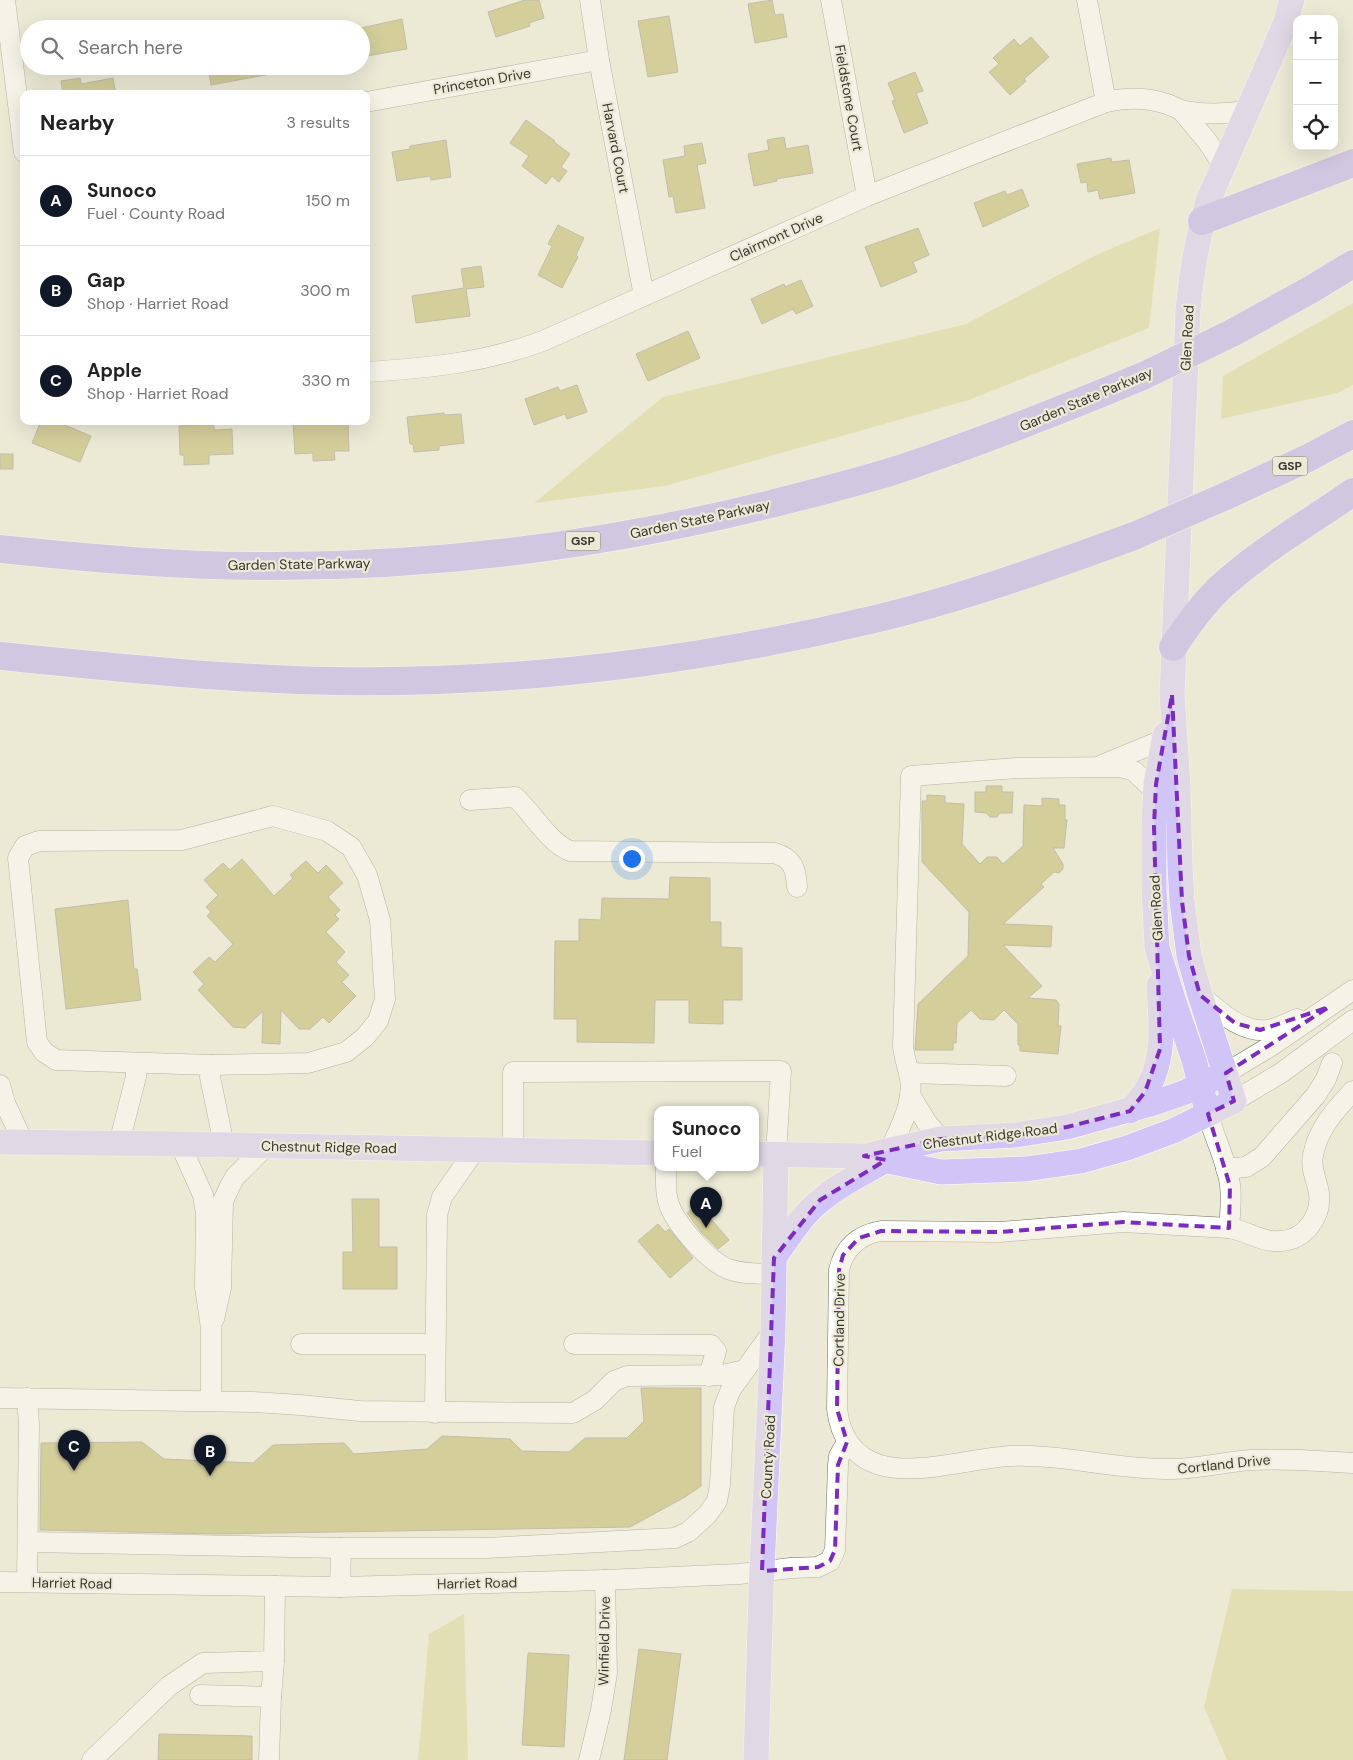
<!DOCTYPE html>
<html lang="en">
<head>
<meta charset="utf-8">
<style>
  :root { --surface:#fff; --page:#f2f2f2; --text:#222; --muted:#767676; --line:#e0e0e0; --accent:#111827 }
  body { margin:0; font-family:"DM Sans",sans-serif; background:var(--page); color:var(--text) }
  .controls { position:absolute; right:15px; top:15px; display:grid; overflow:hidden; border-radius:10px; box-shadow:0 5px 20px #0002 }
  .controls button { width:45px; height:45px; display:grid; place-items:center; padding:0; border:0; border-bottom:1px solid var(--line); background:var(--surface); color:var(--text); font:25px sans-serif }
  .you { position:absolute; left:631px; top:858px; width:18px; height:18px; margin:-12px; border:4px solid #fff; border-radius:50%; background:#1a73e8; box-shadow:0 0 0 8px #1a73e833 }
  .badge { display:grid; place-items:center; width:32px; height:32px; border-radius:50%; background:var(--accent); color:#fff; font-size:16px; font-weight:700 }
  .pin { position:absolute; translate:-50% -41px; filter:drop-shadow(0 1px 2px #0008) }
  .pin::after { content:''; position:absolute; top:26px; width:18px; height:15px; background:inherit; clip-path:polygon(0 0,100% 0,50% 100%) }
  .popup { position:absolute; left:654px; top:1106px; width:105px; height:65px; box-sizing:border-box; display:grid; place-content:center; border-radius:10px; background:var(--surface); filter:drop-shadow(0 1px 4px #0005); font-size:16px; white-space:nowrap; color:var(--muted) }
  .popup b { font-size:19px; color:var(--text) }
  .popup::after { content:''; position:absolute; left:50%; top:100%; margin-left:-10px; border:10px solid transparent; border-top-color:var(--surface) }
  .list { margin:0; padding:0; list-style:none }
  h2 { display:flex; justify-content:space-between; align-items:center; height:65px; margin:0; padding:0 20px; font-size:21px }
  h2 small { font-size:16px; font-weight:400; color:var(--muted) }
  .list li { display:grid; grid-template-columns:32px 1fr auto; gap:15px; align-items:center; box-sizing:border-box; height:90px; padding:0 20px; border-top:1px solid var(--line) }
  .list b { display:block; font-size:19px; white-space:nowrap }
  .list p { margin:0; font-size:16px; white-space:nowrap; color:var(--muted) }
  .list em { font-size:16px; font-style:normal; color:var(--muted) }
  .icon { flex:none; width:28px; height:28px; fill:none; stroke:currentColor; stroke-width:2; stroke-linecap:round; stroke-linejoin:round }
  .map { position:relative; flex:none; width:1353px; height:1760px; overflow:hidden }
  .search { position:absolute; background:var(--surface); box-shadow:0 5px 20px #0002; left:20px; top:20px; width:350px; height:55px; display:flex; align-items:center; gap:12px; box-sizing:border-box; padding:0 18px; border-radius:28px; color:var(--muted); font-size:19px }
  .panel { position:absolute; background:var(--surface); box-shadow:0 5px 20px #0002; left:20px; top:90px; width:350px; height:335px; border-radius:10px }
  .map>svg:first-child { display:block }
</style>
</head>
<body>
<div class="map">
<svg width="1353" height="1760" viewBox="0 0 1353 1760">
  <rect width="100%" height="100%" fill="#ecead6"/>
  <g fill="#d8d28e">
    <polygon points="1160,228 1149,328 969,400 665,486 534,503 663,397 966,324 1096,255"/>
    <polygon points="1353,303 1353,385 1337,393 1221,419 1223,376"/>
    <polygon points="1232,1589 1353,1591 1353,1760 1227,1760 1204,1707"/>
    <polygon points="464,1614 468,1760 418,1760 429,1634"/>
  </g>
  <g fill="#b7ae56" stroke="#8a8876">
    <polygon points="525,0 539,0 544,18 529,23 530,26 496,37 488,12"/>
    <polygon points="772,0 775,15 783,14 787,37 755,43 748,4"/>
    <polygon points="669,16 678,72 648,77 638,21"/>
    <polygon points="402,19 407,49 361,57 361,28"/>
    <polygon points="1031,37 1049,57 1024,79 1026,81 1010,95 989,72 999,64 993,58 1014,39 1020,46"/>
    <polygon points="208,66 275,66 276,73 211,85"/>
    <polygon points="915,72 923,91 916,93 928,123 904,133 892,101 895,100 888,83"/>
    <polygon points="80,78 81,84 113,78 116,94 63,94 61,81"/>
    <polygon points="526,120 555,141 554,142 570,154 561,167 567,171 559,182 552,176 546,184 522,166 529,156 510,143"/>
    <polygon points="784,137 786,149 808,145 813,173 776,179 777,181 754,186 748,154 769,150 767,140"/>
    <polygon points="446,140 451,177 431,180 430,176 397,181 392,152 410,149 410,146"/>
    <polygon points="702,143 706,163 697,165 705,208 676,213 673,196 669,197 663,160 685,156 684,146"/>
    <polygon points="1111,158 1112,162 1129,160 1135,193 1100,199 1098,190 1088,192 1087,182 1081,183 1077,164"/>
    <polygon points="1022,189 1029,206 983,227 974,203 1005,191 1007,195"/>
    <polygon points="558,225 584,238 576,255 578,257 562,288 538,275 552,246 548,244"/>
    <polygon points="918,228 929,255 913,262 917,272 881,287 865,247"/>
    <polygon points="481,266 484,287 466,289 470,316 416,323 412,296 464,288 461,269"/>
    <polygon points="801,280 813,306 796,314 793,309 762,324 751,299 784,284 785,287"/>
    <polygon points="688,331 700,358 648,381 636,354"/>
    <polygon points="577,385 587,412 567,419 565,414 534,425 525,399 558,387 560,391"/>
    <polygon points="444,413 444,415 461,414 464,443 439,446 439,450 414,452 413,444 410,444 407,417"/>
    <polygon points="41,421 55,421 91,436 80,462 32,443"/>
    <polygon points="314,422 315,424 348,423 349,451 334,451 335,460 313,461 313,453 295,454 293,423"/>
    <polygon points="214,424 214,430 232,429 233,454 209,455 209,464 184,465 184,455 180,455 179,426"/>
    <rect x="0" y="454" width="13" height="15"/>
    <polygon points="986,786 1002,786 1002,792 1013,792 1012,813 1000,813 997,817 990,817 986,813 975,812 975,792 986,792"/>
    <polygon points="927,795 945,796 945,803 964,804 962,844 980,864 987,857 997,857 1003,864 1023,846 1024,805 1042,806 1042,798 1059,799 1059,805 1065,805 1065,820 1067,820 1064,848 1053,848 1063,864 1063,869 1059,873 1054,872 1041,884 1044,887 1003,924 1052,926 1051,947 1003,945 1042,986 1028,998 1056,1000 1059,1004 1058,1026 1061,1026 1058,1054 1020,1051 1020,1045 1018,1045 1018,1024 1004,1010 994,1020 980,1019 971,1010 957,1023 956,1043 953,1043 953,1050 915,1050 918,1004 968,956 969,912 922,862 922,801 927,801"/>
    <polygon points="242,859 274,896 293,878 290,875 306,861 318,873 326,865 343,883 328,897 340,910 335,915 339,919 326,932 345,952 336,962 349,975 342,982 356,996 329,1023 323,1017 310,1029 299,1029 281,1010 280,1044 262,1043 263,1011 245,1028 233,1027 198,990 204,984 193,972 209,957 215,962 233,944 207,916 211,912 206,907 218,895 204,880 223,863 230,870"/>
    <polygon points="670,877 710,878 710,922 721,922 721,947 742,948 742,1000 723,1000 723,1024 689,1023 689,1000 655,1000 654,1043 577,1042 577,1019 554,1019 555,941 579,941 579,919 601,920 602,898 669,899"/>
    <polygon points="128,900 134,969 137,969 141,1000 66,1009 55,909"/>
    <polygon points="352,1199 379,1199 379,1247 397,1247 397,1289 343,1289 343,1252 353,1252"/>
    <polygon points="698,1204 729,1240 718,1249 701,1232 687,1213"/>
    <polygon points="658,1224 665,1232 669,1229 693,1258 670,1278 638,1241"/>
    <polygon points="641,1388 701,1388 701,1486 685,1497 630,1527 216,1534 40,1530 41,1443 142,1442 164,1459 253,1463 273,1445 344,1443 354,1454 427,1449 442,1436 510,1439 522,1451 569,1452 585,1438 627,1438 644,1421"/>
    <polygon points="639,1649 681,1654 667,1760 624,1760"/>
    <polygon points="528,1653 569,1655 564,1747 522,1745"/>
    <polygon points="159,1734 252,1736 252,1760 158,1760"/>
  </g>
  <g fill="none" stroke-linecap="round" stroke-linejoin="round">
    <g stroke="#73715f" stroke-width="21">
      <g id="minor">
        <polyline points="5,0 24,152"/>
        <polyline points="590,0 599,60 644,296"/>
        <polyline points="831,0 867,196"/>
        <polyline points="1087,0 1106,102"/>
        <polyline points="366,102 599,60"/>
        <polyline points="1182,111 1207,141 1223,165"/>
        <path d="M366 372C429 368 483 363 543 341L867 196 1106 102C1127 97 1146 97 1167 104 1173 106 1179 110 1185 111 1206 115 1226 114 1247 111"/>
        <polyline points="1102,765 1165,739"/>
        <path d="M470 800 515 797C533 813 548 842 570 851L774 853C793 858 796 869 797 887"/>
        <polygon points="273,816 327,831 351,847 367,875 380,920 385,999 378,1021 365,1037 346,1052 308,1063 212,1065 56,1060 44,1052 37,1042 18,858 25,846 39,841 182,840"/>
        <path d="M1200 995C1219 1011 1241 1033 1268 1030 1278 1028 1288 1023 1297 1019"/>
        <polyline points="212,1065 210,1077 224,1145"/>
        <polyline points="909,1073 1006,1076"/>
        <polyline points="1226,1073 1271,1046 1353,990"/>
        <polyline points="0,1085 5,1103 23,1142"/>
        <path d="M1353 1091C1335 1110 1318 1129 1313 1155 1310 1169 1317 1180 1319 1193 1322 1216 1305 1240 1281 1241 1262 1243 1248 1231 1229 1228L1123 1222 1000 1232 881 1231C858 1235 844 1248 839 1270L837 1409C840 1435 853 1457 880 1465 918 1476 971 1458 1011 1456 1063 1454 1113 1469 1165 1469 1194 1470 1222 1462 1251 1460 1285 1458 1319 1461 1353 1463"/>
        <polyline points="910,1095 927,1123 941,1139"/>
        <polyline points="1234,1101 1281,1073 1353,1020"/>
        <path d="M1208 1114C1214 1138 1227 1161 1230 1185 1232 1199 1230 1214 1229 1228"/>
        <polyline points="119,1143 136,1077 136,1063"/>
        <polyline points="180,1144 203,1195 206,1214 205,1287 211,1328 211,1401"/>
        <polyline points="513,1150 513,1072 781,1071 776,1155"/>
        <path d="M890 1150C900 1127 916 1100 909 1074 907 1064 904 1057 903 1046L911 776 1017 768 1120 767 1134 771 1155 791"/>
        <path d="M666 1167C666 1178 665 1190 668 1201 673 1222 708 1261 728 1269 742 1274 759 1274 774 1274"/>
        <polyline points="1226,1169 1246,1167 1262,1157 1316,1095 1326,1079 1332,1063"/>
        <polyline points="214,1319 221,1288 223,1201 230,1186 235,1177 266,1146"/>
        <polyline points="301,1344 435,1344"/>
        <polyline points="574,1344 711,1345 716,1351 709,1376"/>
        <polyline points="0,1398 253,1402 300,1405 360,1411 573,1413 595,1400 614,1381 627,1376 722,1375 745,1370 773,1331"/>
        <polyline points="27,1398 29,1424 27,1582"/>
        <polyline points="435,1413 437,1215 442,1197 475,1150"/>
        <polyline points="28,1542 341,1548 487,1548 675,1538 688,1532 707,1515 717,1501 720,1485 724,1407 731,1389 745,1370"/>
        <polyline points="0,1582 340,1587 605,1580 739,1574 791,1568 818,1567 830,1561 835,1550 838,1465 839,1456 847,1442"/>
        <polyline points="340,1587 341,1548"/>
        <polyline points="200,1695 271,1697 274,1661"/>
        <polyline points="92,1760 169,1686 203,1663 274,1661 275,1586"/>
        <polyline points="269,1760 271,1697"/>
        <polyline points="589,1760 601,1710 607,1673 605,1580"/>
      </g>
    </g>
    <g stroke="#fff" stroke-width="26">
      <g id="major">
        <polyline points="1165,735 1156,784 1154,826 1154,887 1157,948 1174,1002 1194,1060 1208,1114"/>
        <path d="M1130 1111C1135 1105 1140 1099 1145 1092 1166 1061 1161 1021 1159 985"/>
        <polyline points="0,1142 180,1144 657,1153"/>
        <path d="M755 1154 864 1156 941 1172 1026 1169 1081 1161 1127 1148 1173 1131 1234 1101 1200 995 1189 956 1182 901 1180 867 1178 785 1172 695 1188 310C1191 273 1198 236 1208 201L1268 64 1285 24 1292 0"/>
        <polyline points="873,1154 941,1139 1016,1135 1067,1127 1154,1103 1183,1093 1215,1078"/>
        <path d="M774 1258C788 1238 801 1216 820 1201 839 1184 864 1173 886 1160"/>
        <polyline points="756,1760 761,1592 773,1331 776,1155"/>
      </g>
    </g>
    <g stroke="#fff" stroke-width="29">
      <g id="highway">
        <polyline points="1202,221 1353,163"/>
        <polyline points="1232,333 1310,290 1353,264"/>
        <polyline points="1226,496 1308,458 1353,434"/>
        <path d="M0 549C88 558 176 566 264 566 434 567 605 545 771 504 810 494 851 484 890 472 976 444 1059 411 1143 376"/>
        <path d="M1173 647C1188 625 1204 602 1224 584 1263 549 1310 522 1353 492"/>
        <path d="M0 656C112 667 223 679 335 681 516 684 699 661 875 619 963 598 1049 567 1134 536"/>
      </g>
    </g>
    <use href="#minor" stroke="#fff" stroke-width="20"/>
    <use href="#major" stroke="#d1c4f6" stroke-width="25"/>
    <use href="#highway" stroke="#b29df0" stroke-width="28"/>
    <g stroke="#fff" stroke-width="29" stroke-linecap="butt">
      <g id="highway-bridge">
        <polyline points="1143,376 1232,333"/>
        <polyline points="1134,536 1226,496"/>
      </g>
    </g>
    <use href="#highway-bridge" stroke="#b29df0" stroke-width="28"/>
  </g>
  <path d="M0 0H1353V1760H0ZM1172 695 1182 901 1189 956 1200 995 1235 1023 1260 1030 1329 1007 1226 1073 1234 1101 1208 1114 1230 1186 1229 1228 1123 1222 1000 1232 881 1231 859 1238 843 1255 839 1270 837 1409 847 1442 838 1465 835 1550 830 1561 818 1567 762 1571 774 1258 820 1200 886 1160 864 1156 941 1139 1016 1135 1067 1127 1130 1111 1145 1092 1160 1049 1154 826 1156 784Z" fill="#ecead6" fill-opacity=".55" fill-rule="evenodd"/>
  <path fill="none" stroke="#7b2cbf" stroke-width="4" stroke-dasharray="10 6" stroke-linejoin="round" d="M1172 695 1182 901 1189 956 1200 995 1235 1023 1260 1030 1329 1007 1226 1073 1234 1101 1208 1114 1230 1186 1229 1228 1123 1222 1000 1232 881 1231 859 1238 843 1255 839 1270 837 1409 847 1442 838 1465 835 1550 830 1561 818 1567 762 1571 774 1258 820 1200 886 1160 864 1156 941 1139 1016 1135 1067 1127 1130 1111 1145 1092 1160 1049 1154 826 1156 784Z"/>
  <g text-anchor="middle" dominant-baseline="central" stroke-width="4.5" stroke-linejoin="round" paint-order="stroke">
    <g fill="#ecead6" stroke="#6f6e62" stroke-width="1">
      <rect x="1272.5" y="456.5" width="35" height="19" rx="4"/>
      <rect x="565.5" y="531.5" width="35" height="19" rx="4"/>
    </g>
    <g font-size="12" font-weight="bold" fill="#3a3931">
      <text x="1290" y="466">GSP</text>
      <text x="583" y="541">GSP</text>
    </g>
    <g font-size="14" fill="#3a3931" stroke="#ecead6">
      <text transform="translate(482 81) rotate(-10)">Princeton Drive</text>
      <text transform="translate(849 98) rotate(80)">Fieldstone Court</text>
      <text transform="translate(616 148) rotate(79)">Harvard Court</text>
      <text transform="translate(776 237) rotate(-24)">Clairmont Drive</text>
      <text transform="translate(1187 338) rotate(-87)">Glen Road</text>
      <text transform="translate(1086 399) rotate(-23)">Garden State Parkway</text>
      <text transform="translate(700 519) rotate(-12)">Garden State Parkway</text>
      <text transform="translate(299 564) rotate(-1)">Garden State Parkway</text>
      <text transform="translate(1156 908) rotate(-93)">Glen Road</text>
      <text transform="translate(990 1136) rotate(-7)">Chestnut Ridge Road</text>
      <text transform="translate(329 1147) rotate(1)">Chestnut Ridge Road</text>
      <text transform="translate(839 1320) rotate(-89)">Cortland Drive</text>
      <text transform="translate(768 1457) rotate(-87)">County Road</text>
      <text transform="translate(1224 1464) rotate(-6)">Cortland Drive</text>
      <text transform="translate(72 1583) rotate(1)">Harriet Road</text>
      <text transform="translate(477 1583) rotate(-1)">Harriet Road</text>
      <text transform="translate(604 1641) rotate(-89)">Winfield Drive</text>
    </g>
  </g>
</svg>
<div class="controls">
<button>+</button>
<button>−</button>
<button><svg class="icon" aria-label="locate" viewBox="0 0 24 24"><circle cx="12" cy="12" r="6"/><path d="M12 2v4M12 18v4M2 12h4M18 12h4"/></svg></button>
</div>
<div class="you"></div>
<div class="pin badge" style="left:706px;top:1228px">A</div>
<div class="popup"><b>Sunoco</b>Fuel</div>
<div class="pin badge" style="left:210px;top:1476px">B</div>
<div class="pin badge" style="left:74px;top:1471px">C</div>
<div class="search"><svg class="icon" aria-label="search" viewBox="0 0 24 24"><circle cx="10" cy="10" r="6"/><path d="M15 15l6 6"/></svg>Search here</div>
<section class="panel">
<h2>Nearby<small>3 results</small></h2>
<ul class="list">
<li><span class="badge">A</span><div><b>Sunoco</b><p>Fuel · County Road</p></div><em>150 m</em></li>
<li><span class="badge">B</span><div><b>Gap</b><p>Shop · Harriet Road</p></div><em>300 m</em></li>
<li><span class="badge">C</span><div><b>Apple</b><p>Shop · Harriet Road</p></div><em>330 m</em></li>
</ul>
</section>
</div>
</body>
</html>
